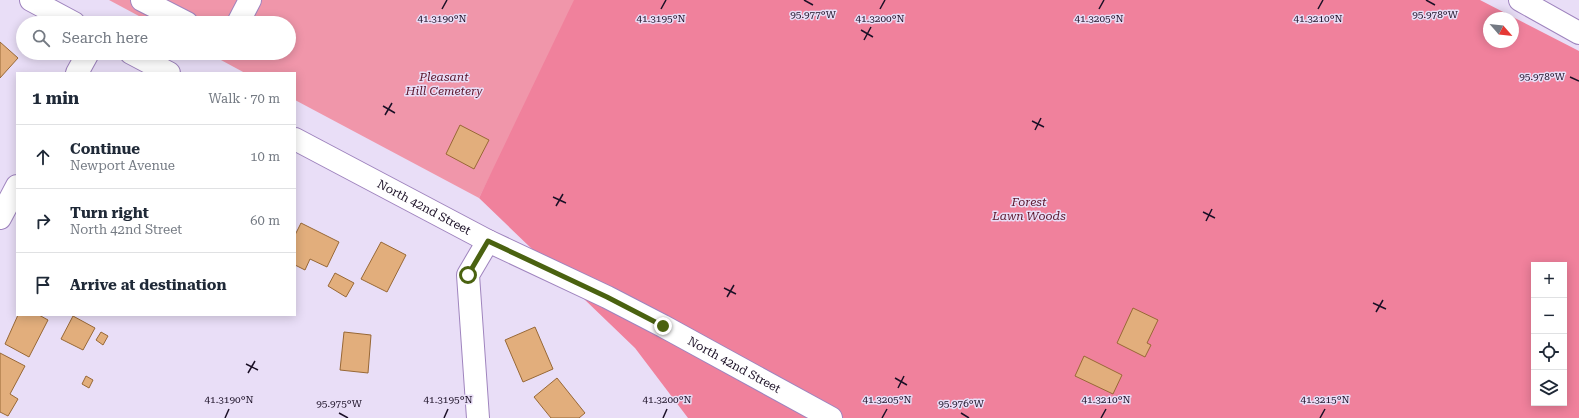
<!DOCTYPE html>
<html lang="en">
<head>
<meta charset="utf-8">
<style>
  :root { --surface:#fff; --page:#f2f2f3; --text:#1f2937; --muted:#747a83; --line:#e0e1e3 }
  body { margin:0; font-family:"Roboto Serif",serif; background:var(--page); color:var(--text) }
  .controls { position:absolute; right:12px; bottom:12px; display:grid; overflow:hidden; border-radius:0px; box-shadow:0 2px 10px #0003 }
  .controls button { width:36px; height:36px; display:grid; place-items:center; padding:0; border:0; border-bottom:1px solid var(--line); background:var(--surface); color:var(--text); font:20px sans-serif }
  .compass { position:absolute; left:1483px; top:12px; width:36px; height:36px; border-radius:50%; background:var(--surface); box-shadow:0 2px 10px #0003; rotate:118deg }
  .stop { position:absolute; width:12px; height:12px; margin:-9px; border:3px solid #4a6210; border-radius:50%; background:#fff }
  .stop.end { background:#4a6210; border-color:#fff; box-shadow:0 1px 4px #0008 }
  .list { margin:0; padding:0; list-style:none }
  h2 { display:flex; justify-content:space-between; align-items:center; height:52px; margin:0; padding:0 16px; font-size:17px }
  h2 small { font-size:13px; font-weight:400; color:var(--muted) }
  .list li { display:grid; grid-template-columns:26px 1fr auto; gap:12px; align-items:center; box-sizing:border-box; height:64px; padding:0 16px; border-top:1px solid var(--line) }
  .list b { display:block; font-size:15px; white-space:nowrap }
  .list p { margin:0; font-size:13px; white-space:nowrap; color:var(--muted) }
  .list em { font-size:13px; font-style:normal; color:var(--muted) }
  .icon { flex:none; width:22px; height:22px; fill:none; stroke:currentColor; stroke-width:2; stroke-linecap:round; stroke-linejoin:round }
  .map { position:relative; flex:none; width:1579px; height:418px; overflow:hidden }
  .search { position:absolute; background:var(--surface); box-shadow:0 2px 10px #0003; left:16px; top:16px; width:280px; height:44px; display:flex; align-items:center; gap:10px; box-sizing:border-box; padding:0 14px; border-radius:22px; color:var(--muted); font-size:15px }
  .panel { position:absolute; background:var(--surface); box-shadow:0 2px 10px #0003; left:16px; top:72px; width:280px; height:244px; border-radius:0px }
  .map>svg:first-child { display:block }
</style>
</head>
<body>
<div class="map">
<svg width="1579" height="418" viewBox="0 0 1579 418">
  <rect width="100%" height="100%" fill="#e9def7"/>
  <polygon fill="#f096aa" points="109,0 580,0 479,198 295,100 295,73 245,73 208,53 289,53 289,23 152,23"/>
  <path fill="#f0819c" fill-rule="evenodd" d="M574 0H1480L1579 51V418H688L635 348 479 198ZM1489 18H1513V42H1489ZM1534 265H1564V403H1534Z"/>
  <g fill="#e2ae7c" stroke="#986836">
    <polygon points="0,42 18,58 0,78"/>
    <polygon points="460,125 489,140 474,169 446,154"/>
    <polygon points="301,223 339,242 327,267 310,259 305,270 295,265 295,235"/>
    <polygon points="381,242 406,255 387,292 361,279"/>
    <polygon points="335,273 354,283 346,297 328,286"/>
    <polygon points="1133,308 1158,320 1147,343 1151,345 1145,357 1117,343"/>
    <polygon points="18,315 39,315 48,320 29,357 5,344"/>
    <polygon points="73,316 95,328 83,350 61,339"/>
    <polygon points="535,327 553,369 523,382 505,340"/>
    <polygon points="101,332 108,336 103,345 96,340"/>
    <polygon points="344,332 371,335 368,373 340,370"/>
    <polygon points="0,353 25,366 10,394 18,399 8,416 0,412"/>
    <polygon points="1084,356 1122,375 1113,394 1075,376"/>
    <polygon points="86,376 93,380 89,388 82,384"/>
    <polygon points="557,378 585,413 579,418 551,418 534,397"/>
  </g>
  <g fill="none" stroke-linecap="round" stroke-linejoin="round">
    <g stroke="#9f84be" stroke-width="24">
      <g id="minor">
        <polyline points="31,0 74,23"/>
        <polyline points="142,0 187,23"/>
        <polyline points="1520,0 1579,33"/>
        <polyline points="238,23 250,0"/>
        <polyline points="131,53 169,73"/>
        <polyline points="77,73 88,53"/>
        <path id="s1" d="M295 139 488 241 607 297 663 326 831 418"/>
        <polyline points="0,218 17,186"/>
        <polyline points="478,418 468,275 488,241"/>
      </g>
    </g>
    <use href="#minor" stroke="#fff" stroke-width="22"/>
  </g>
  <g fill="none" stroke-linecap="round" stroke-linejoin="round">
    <polyline stroke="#4a6210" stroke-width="5" points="468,275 488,241 607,297 663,326"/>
  </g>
  <path fill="none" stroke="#1b1026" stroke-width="1.5" d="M804 0 813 5M1426 0 1435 5M442 9 447 0M661 9 666 0M880 9 885 0M1099 9 1104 0M1318 9 1323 0M861 30 873 37M864 40 871 27M1570 77 1579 81M383 106 395 113M385 115 392 103M1032 121 1044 127M1035 130 1041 118M553 197 566 203M556 206 563 194M1203 212 1215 218M1206 221 1212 209M724 288 736 294M727 297 734 285M1373 303 1386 309M1376 312 1383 300M246 364 258 370M248 373 255 361M895 378 907 385M898 388 904 376M339 413 348 418M961 413 969 418M225 418 229 409M444 418 448 409M663 418 667 409M882 418 887 409M1101 418 1106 409M1320 418 1325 409"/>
  <g text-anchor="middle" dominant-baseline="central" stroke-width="3" stroke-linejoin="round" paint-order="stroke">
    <g font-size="12" font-style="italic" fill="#5a152b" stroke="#e9def7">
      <text x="444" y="77">Pleasant<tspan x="444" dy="14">Hill Cemetery</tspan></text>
      <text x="1029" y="202">Forest<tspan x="1029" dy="14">Lawn Woods</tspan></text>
    </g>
    <g font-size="12" fill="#1b1026" stroke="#e9def7">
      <text stroke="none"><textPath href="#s1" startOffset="146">North 42nd Street</textPath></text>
      <text stroke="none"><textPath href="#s1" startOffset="494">North 42nd Street</textPath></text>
    </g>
  </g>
  <g font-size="10" text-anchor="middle" fill="#1b1026" stroke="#e9def7" stroke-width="3" stroke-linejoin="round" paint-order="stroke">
    <text x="813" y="18">95.977°W</text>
    <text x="1435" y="18">95.978°W</text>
    <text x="442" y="22">41.3190°N</text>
    <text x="661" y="22">41.3195°N</text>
    <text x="880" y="22">41.3200°N</text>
    <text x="1099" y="22">41.3205°N</text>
    <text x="1318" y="22">41.3210°N</text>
    <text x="1542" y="80">95.978°W</text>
    <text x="229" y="403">41.3190°N</text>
    <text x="448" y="403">41.3195°N</text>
    <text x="667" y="403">41.3200°N</text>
    <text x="887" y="403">41.3205°N</text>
    <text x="1106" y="403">41.3210°N</text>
    <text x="1325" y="403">41.3215°N</text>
    <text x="339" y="407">95.975°W</text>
    <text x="961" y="407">95.976°W</text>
  </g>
</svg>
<div class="controls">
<button>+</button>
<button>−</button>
<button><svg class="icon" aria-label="locate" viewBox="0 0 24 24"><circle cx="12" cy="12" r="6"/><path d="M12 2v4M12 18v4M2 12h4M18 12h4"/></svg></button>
<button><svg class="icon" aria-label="layers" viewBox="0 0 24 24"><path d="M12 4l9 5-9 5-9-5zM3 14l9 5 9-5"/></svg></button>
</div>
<svg class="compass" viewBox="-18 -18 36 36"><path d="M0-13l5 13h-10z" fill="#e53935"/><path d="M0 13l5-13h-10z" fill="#747a83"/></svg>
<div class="stop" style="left:468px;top:275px"></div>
<div class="stop end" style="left:663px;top:326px"></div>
<div class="search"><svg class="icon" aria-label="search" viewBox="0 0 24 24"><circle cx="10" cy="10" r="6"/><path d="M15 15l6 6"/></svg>Search here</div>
<section class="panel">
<h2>1 min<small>Walk · 70 m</small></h2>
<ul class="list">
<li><svg class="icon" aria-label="ahead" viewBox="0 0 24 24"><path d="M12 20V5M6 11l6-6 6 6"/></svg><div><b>Continue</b><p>Newport Avenue</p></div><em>10 m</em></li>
<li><svg class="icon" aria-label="right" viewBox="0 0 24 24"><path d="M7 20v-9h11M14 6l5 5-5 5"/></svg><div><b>Turn right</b><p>North 42nd Street</p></div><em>60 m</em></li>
<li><svg class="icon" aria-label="arrive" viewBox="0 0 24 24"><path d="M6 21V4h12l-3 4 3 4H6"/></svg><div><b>Arrive at destination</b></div></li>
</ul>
</section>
</div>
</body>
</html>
